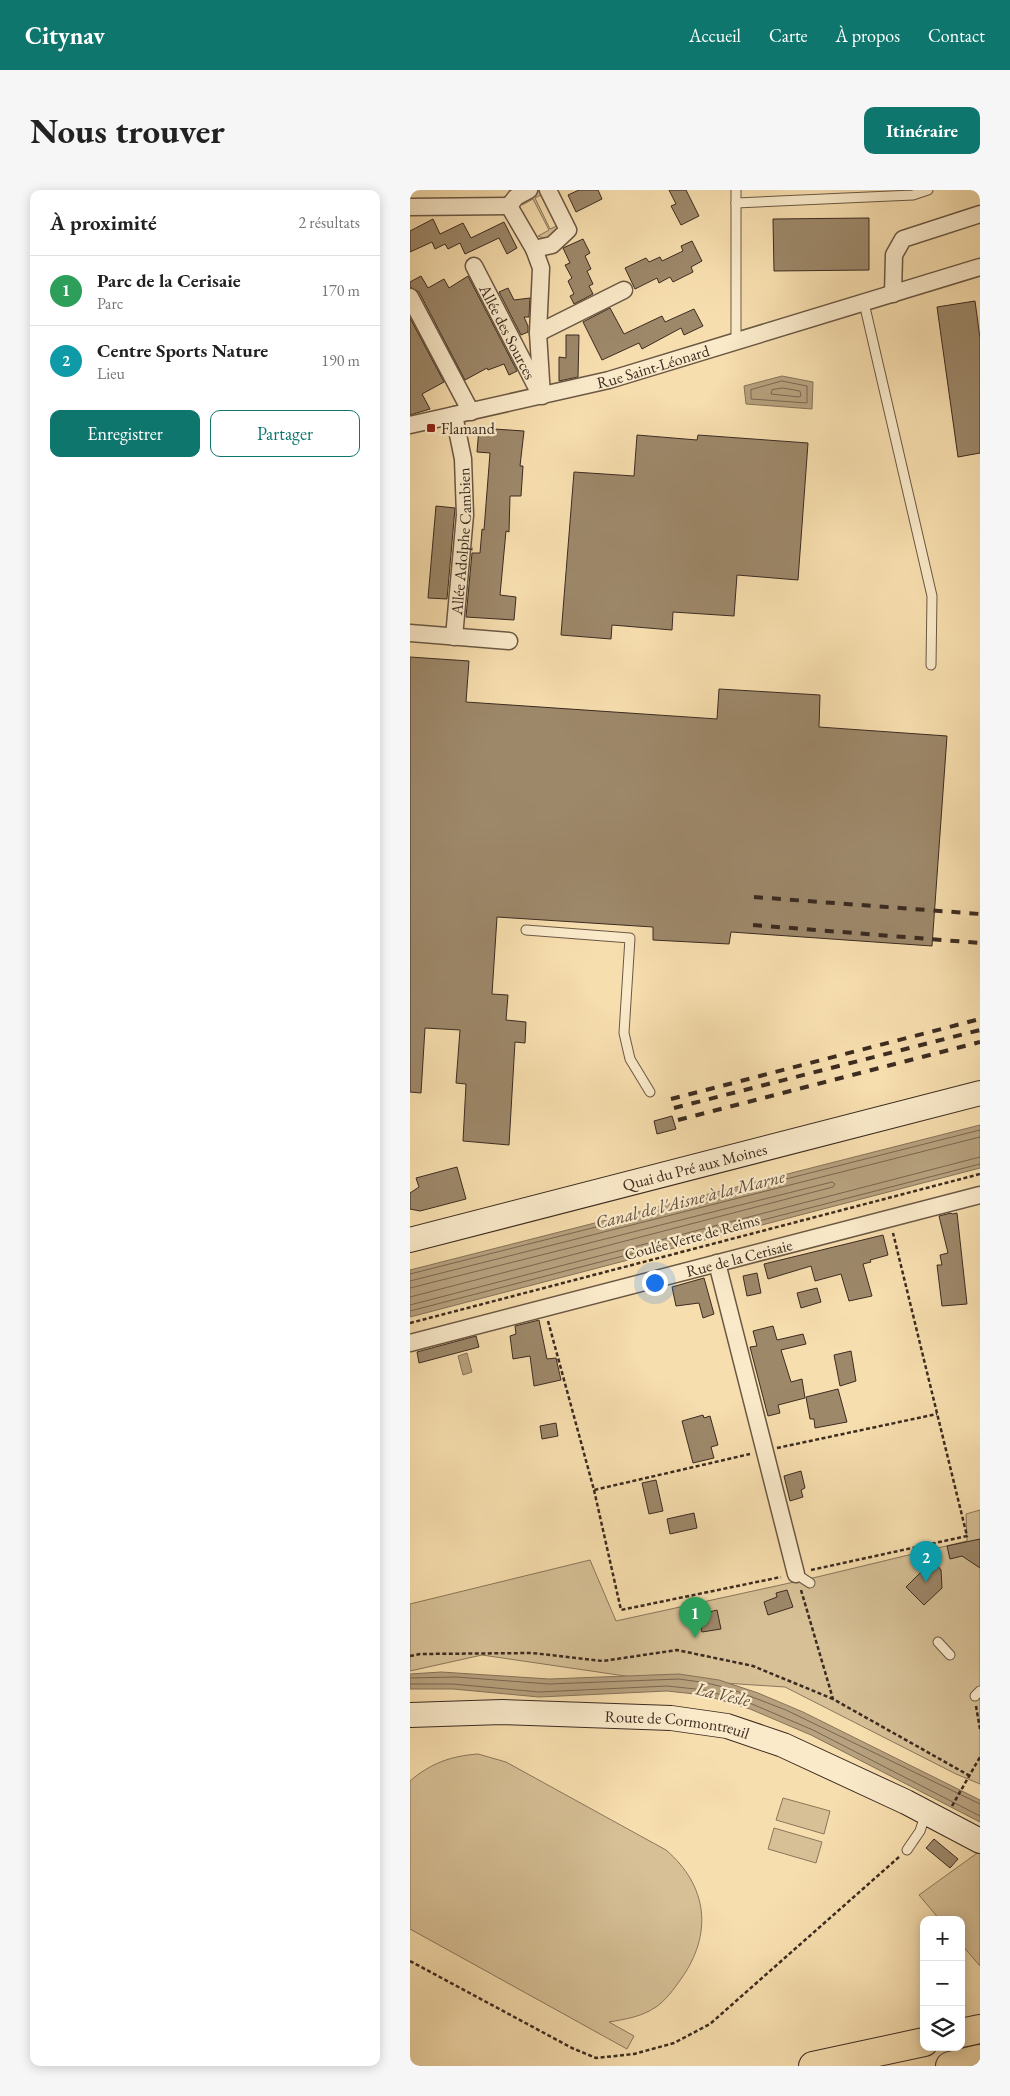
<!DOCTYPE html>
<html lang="fr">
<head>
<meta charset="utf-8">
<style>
  :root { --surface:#fff; --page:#f6f6f6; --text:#222; --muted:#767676; --line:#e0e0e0; --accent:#0f766e }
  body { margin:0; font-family:"EB Garamond",serif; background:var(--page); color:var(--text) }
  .controls { position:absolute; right:15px; bottom:15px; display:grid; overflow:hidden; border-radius:10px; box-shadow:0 2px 12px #0003 }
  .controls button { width:45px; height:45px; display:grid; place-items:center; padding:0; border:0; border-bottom:1px solid var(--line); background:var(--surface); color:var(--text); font:25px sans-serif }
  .you { position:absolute; left:244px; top:1092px; width:18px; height:18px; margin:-12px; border:4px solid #fff; border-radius:50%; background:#1a73e8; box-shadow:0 0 0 8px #1a73e833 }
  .badge { display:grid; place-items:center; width:32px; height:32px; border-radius:50%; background:var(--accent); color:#fff; font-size:16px; font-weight:700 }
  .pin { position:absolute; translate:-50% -41px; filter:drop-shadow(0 1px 2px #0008) }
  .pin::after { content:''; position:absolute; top:26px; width:18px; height:15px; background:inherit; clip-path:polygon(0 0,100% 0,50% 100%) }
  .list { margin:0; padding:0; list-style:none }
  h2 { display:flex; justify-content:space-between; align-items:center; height:65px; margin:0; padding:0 20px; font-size:21px }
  h2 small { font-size:16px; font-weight:400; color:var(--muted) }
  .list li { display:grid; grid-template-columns:32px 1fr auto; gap:15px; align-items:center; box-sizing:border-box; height:70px; padding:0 20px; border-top:1px solid var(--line) }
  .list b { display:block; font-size:19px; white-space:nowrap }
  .list p { margin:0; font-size:16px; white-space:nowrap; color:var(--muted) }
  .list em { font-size:16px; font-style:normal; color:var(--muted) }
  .actions { display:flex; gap:10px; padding:15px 20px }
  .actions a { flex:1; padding:11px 0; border:1px solid var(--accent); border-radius:10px; text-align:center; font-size:18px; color:var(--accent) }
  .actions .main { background:var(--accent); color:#fff }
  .icon { flex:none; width:28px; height:28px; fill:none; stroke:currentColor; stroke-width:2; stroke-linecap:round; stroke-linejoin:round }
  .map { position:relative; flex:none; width:570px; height:1876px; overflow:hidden; border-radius:10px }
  header { display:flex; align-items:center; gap:30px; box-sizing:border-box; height:70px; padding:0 25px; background:var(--accent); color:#fff }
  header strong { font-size:24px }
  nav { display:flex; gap:28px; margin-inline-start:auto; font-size:18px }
  .intro { display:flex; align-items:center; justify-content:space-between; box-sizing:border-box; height:120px; padding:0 30px }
  h1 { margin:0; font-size:35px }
  .button { padding:12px 22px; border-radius:10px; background:var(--accent); color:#fff; font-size:18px; font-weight:700 }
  main { display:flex; gap:30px; padding:0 30px }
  aside { flex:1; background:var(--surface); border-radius:10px; box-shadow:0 2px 12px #0003 }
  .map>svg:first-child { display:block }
</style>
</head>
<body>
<header>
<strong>Citynav</strong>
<nav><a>Accueil</a><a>Carte</a><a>À propos</a><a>Contact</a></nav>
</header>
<div class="intro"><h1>Nous trouver</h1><a class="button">Itinéraire</a></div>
<main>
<aside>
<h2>À proximité<small>2 résultats</small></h2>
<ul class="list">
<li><span class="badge" style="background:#2e9e5b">1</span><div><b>Parc de la Cerisaie</b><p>Parc</p></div><em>170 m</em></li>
<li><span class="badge" style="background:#0f9aa8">2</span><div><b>Centre Sports Nature</b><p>Lieu</p></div><em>190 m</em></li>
</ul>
<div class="actions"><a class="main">Enregistrer</a><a>Partager</a></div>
</aside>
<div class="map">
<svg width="570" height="1876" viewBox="0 0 570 1876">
  <rect width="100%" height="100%" fill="#f7deae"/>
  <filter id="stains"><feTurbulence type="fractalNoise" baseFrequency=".004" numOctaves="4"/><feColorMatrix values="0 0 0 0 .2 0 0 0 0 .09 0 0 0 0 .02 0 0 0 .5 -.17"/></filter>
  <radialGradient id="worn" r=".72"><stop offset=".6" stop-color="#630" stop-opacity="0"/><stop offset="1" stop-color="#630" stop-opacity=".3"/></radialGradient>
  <g fill="#d7c096" stroke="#8a765c">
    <polygon points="127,0 135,3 125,8 140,39 151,34 147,43 136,49 128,46 139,40 123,9 112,15 114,8"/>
    <polygon points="570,1320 570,1594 546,1584 375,1497 222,1487 72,1465 0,1481 0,1414 180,1370 206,1431 407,1387 557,1351 556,1324"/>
    <path d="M68 1564 96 1572 256 1660C298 1696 303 1744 271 1789 264 1799 256 1810 246 1817 231 1827 216 1829 199 1832L224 1846 217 1859 0 1739V1591C21 1573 41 1566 68 1564Z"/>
    <polygon points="373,1608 420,1621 414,1644 366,1630"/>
    <polygon points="364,1638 412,1652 406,1673 358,1659"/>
    <polygon points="570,1661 570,1776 551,1754 551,1730 530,1730 509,1705"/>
  </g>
  <g fill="#b7a17e" stroke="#867259">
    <polygon points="372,186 403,192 402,219 336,214 334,196"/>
    <polygon points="570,935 570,978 0,1127 0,1080"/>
    <polygon points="57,1163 62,1182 53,1185 48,1166"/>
    <polygon points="31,1482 139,1489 269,1484 309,1490 348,1503 393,1522 570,1610 570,1632 401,1545 340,1519 294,1505 257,1501 129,1507 43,1499 0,1499 0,1484"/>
  </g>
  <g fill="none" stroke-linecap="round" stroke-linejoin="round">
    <g stroke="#7a6650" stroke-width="1">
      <polygon points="372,191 397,196 397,213 341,209 341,200"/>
      <polygon points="373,198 390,201 391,206 389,207 361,204 362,200"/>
      <polyline points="0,1084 570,940"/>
      <polyline points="0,1091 570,947"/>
      <polyline points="0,1098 422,992 425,994 423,997 0,1107"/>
      <polyline points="0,1115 570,967"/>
      <polyline points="0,1121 570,974"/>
      <polyline points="0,1488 46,1487 139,1494 269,1489 297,1493 321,1499 376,1520 570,1614"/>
      <polyline points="0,1494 43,1494 129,1502 257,1496 295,1500 342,1514 403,1540 570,1626"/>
    </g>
  </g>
  <g fill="#9d886a" stroke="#3c2b21">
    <polygon points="169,0 188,0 192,9 166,22 158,5"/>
    <polygon points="259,0 276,0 289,26 271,35 261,16 266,14"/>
    <polygon points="459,28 459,80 364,81 363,29"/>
    <polygon points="23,29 30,44 53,33 61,48 94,32 107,58 97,64 89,48 55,64 50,53 38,59 35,54 25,59 22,52 0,62 0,41"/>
    <polygon points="173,49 180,63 175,66 181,79 177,81 183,94 179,96 183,104 164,114 160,106 164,104 158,91 162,88 155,75 160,73 153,58"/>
    <polygon points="282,51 292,71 281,77 283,82 263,92 260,87 249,93 247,88 225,99 215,78 236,68 239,72 250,67 252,71 273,61 271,56"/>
    <polygon points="11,86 18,98 34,89 39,98 58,86 107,181 99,185 94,174 78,180 77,178 55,190 9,102 0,97 0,92"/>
    <polygon points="98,98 104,110 120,108 119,127 114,127 118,136 118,142 111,145 89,102"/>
    <polygon points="565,111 570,148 570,263 548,267 527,117"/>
    <polygon points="200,118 214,144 252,126 255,132 284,119 293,136 274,145 271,138 232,159 229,153 192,170 173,132"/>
    <polygon points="0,128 34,192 12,204 20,219 0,225"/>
    <polygon points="156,145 169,145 168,187 149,191 149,167 156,168"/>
    <polygon points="69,238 114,241 110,276 113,276 111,306 100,306 99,342 96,341 90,405 106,407 104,430 56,427 62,363 70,363 72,339 74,340 80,263 67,262"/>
    <polygon points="227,245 287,250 288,245 398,253 388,390 327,385 324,426 263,422 262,440 202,435 201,449 151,445 164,282 224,286"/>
    <polygon points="26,316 45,318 37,409 18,408"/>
    <polygon points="0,467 59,471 56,512 307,529 309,499 410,505 409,537 537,546 522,756 321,742 319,754 243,750 243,737 87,727 82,804 98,805 96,830 116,832 115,853 105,852 99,955 53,951 56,894 46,893 50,840 15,838 11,903 0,902"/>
    <polygon points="262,926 266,939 247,944 244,931"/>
    <polygon points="47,977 56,1009 10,1021 0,1019 0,1003 9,997 6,988"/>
    <polygon points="541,1023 542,1024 547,1023 557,1114 532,1116 527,1075 532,1075 530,1065 538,1063 529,1026"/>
    <polygon points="473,1045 478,1065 460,1070 461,1072 453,1074 462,1106 439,1111 431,1084 405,1091 401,1076 358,1089 354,1074"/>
    <polygon points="347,1083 351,1103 337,1106 333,1086"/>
    <polygon points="294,1088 304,1124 293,1128 289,1113 266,1116 262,1097"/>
    <polygon points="407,1098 411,1112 391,1118 387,1103"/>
    <polygon points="129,1130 137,1169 146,1168 151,1190 124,1196 120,1166 103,1169 100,1146 106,1144 105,1136"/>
    <polygon points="363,1136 367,1150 393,1144 396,1154 371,1160 381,1192 392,1189 395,1208 368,1215 370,1223 358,1226 340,1157 347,1156 343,1141"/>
    <polygon points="66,1146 69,1157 9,1173 7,1162"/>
    <polygon points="441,1161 446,1191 430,1196 424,1165"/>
    <polygon points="428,1199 437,1232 405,1238 404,1229 400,1229 396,1207"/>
    <polygon points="293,1225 294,1228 300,1226 308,1255 301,1257 304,1268 283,1273 272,1231"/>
    <polygon points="146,1233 148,1246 132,1249 130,1236"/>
    <polygon points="391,1281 395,1298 391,1300 393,1307 380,1311 374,1286"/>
    <polygon points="246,1290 253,1321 239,1324 232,1293"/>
    <polygon points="284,1323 287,1338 260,1344 257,1329"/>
    <polygon points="570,1349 570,1378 552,1366 540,1369 537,1356"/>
    <polygon points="523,1370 531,1380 532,1398 514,1415 496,1397"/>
    <polygon points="377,1400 383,1417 358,1425 354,1412 367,1407 366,1403"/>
    <polygon points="307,1420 311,1439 292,1442 288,1425"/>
    <polygon points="524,1649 548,1669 540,1678 516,1658"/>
  </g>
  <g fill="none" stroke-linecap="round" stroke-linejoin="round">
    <g stroke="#6b5844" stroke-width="11">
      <g id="lane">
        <polyline points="326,13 503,5 518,0"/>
        <polyline points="454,113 522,406 521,475"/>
        <polyline points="326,151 326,0"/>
        <polyline points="116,740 220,748 214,843 220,869 240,902"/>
        <polyline points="386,1384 400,1393"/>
        <polyline points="528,1452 540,1465"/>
        <polyline points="565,1506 570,1501"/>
        <polyline points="497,1660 510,1641 516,1623"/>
      </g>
    </g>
    <g stroke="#6b5844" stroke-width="19">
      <g id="street">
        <polyline points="119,0 106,7 99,16 124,59 131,78 128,143 132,206"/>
        <polyline points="0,17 99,16"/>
        <polyline points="124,59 142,55 158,40 138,0"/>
        <path id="s1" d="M64 76 129 202"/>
        <polyline points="483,104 484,65 493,49 570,24"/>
        <polyline points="0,107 61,222"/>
        <polyline points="128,143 214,100"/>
        <path id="s2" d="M0 235 199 190 570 77"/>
        <polyline points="0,443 99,451"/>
        <path id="s3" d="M44 447 55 325 53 269 44 225"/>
        <polyline points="307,1073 386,1384"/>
        <path id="s4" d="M0 1153 570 1005"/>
      </g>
    </g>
    <g stroke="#3c2b21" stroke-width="26">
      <g id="secondary">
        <path id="s5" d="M0 1050 570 903"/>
        <path id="s6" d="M0 1525 92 1522 261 1528 317 1536 373 1555 496 1612 570 1651"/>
      </g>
    </g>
    <g stroke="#3c2b21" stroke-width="30">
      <g id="highway">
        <polyline points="551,1843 570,1839"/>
        <polyline points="403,1876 514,1852"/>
        <polyline points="540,1876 570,1869"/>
      </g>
    </g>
    <g stroke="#3c2b21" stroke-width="2.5" stroke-dasharray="4 2.5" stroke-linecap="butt">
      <polyline points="138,1131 184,1300 340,1264"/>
      <polyline points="0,1133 570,984"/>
      <polyline points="367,1258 527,1224"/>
      <polyline points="184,1300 211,1420 371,1387"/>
      <polyline points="401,1380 557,1346 483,1043"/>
      <polyline points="391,1400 423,1509 560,1586"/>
      <polyline points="0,1466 10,1464 122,1463 193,1471 267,1460 343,1476 423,1509"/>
      <polyline points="566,1516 570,1539"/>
      <polyline points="542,1616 570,1567"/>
      <polyline points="0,1771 162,1858 186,1868 224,1864 264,1853 300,1834 489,1667"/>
    </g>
    <use href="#lane" stroke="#faeaca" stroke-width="9"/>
    <use href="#street" stroke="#faeaca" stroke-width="16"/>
    <use href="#secondary" stroke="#faeaca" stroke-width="24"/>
    <use href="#highway" stroke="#f7deae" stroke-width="28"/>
    <g stroke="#3c2b21" stroke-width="4" stroke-dasharray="9 9" stroke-linecap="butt">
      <polyline points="344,707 570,724"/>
      <polyline points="343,735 570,753"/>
      <polyline points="261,909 570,829"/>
      <polyline points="264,918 570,840"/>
      <polyline points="268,930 570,852"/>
    </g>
  </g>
  <rect fill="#8f2418" stroke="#faeaca" stroke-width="2" x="16" y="233" width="10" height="10" rx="2.5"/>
  <g text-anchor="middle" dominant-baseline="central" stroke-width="4.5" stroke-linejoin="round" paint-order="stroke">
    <g font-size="16" fill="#3c2b21" stroke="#faeaca">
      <text stroke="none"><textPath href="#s1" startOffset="74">Allée des Sources</textPath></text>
      <text stroke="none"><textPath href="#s2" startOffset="250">Rue Saint-Léonard</textPath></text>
      <text stroke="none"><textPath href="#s3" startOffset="96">Allée Adolphe Cambien</textPath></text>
      <text stroke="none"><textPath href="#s5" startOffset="294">Quai du Pré aux Moines</textPath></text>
      <text transform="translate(282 1047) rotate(-15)">Coulée Verte de Reims</text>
      <text stroke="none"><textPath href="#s4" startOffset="340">Rue de la Cerisaie</textPath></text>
      <text stroke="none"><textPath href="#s6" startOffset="268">Route de Cormontreuil</textPath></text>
    </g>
    <g font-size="16" fill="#3c2b21" stroke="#faeaca" text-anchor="start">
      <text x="31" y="238">Flamand</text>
    </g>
    <g font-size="18" font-style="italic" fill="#614e3d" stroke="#faeaca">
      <text transform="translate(280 1009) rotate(-14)">Canal de l'Aisne à la Marne</text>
      <text transform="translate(313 1504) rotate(13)">La Vesle</text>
    </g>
  </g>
  <rect width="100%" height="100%" filter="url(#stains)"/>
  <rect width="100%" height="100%" fill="url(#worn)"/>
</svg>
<div class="controls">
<button>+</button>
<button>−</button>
<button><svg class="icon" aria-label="layers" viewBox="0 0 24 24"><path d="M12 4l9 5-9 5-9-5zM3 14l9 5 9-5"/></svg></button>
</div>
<div class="you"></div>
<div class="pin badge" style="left:285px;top:1448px;background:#2e9e5b">1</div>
<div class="pin badge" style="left:516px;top:1392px;background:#0f9aa8">2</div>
</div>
</main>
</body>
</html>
